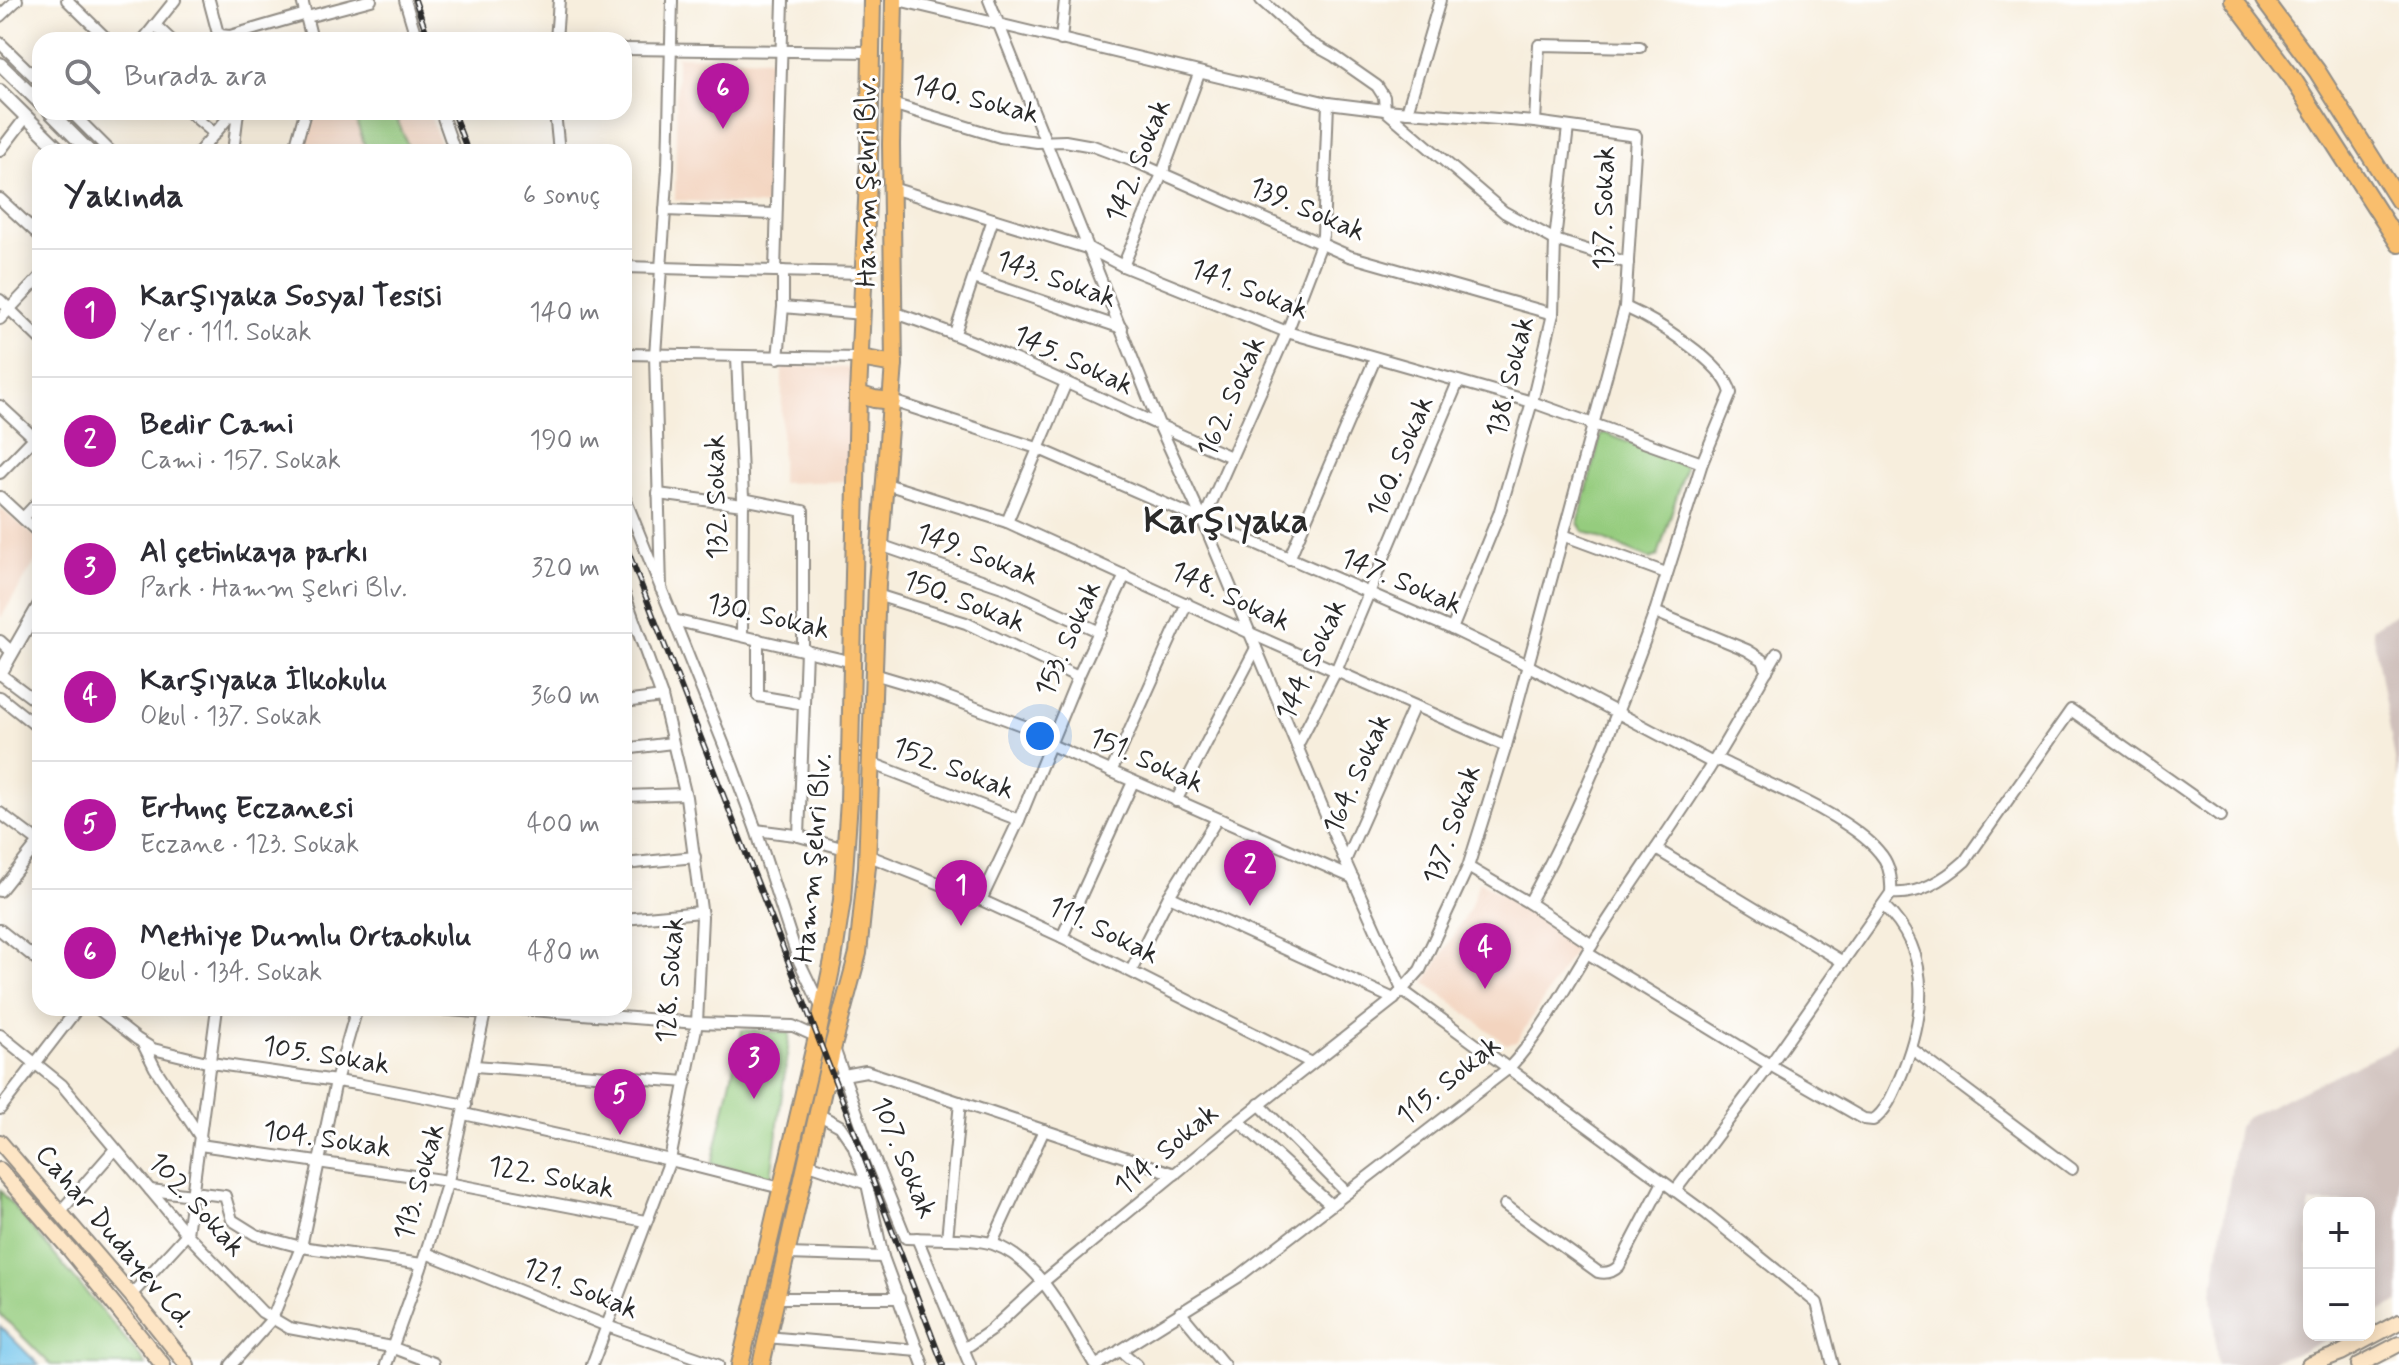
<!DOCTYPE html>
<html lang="tr">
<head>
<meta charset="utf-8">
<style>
  :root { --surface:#fff; --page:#f2f2f3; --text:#2b2b33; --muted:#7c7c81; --line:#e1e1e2; --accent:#b5179e }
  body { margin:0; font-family:Mynerve,sans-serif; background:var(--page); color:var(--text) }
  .controls { position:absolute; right:24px; bottom:24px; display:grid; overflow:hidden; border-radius:16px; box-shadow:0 4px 20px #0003 }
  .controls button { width:72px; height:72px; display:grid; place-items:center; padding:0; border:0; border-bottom:2px solid var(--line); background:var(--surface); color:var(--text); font:40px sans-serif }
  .you { position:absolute; left:1040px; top:736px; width:28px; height:28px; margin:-20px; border:6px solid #fff; border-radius:50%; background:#1a73e8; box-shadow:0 0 0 12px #1a73e833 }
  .badge { display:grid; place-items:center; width:52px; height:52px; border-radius:50%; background:var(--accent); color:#fff; font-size:26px; font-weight:700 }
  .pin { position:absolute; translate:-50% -66px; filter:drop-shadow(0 2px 4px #0008) }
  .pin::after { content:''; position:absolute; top:42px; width:28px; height:24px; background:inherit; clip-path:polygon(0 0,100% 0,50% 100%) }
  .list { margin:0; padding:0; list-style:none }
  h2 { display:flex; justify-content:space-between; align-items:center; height:104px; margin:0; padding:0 32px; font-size:34px }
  h2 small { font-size:26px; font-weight:400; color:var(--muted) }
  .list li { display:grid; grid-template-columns:52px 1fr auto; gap:24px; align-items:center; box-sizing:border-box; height:128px; padding:0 32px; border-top:2px solid var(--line) }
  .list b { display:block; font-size:30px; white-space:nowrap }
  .list p { margin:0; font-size:26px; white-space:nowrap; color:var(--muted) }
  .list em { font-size:26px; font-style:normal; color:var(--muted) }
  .icon { flex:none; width:44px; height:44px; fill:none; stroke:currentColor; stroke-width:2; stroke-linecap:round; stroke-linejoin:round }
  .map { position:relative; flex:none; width:2399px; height:1365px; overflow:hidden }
  .search { position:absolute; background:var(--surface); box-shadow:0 4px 20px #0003; left:32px; top:32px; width:600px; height:88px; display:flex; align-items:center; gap:20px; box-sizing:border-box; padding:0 28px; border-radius:24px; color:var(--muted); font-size:30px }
  .panel { position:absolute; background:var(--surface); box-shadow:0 4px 20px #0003; left:32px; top:144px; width:600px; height:872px; border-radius:24px }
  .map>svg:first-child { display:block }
</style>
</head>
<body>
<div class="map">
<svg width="2399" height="1365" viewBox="0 0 2399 1365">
  <rect width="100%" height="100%" fill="#fff"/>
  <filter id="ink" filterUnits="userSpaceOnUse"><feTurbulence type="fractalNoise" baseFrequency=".0125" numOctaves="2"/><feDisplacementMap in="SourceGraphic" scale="16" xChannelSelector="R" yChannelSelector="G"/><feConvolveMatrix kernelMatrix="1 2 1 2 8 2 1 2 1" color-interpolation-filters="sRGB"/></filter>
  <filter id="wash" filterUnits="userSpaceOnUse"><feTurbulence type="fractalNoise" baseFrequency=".006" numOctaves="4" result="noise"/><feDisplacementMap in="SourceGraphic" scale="32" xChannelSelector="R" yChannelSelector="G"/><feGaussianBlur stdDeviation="1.8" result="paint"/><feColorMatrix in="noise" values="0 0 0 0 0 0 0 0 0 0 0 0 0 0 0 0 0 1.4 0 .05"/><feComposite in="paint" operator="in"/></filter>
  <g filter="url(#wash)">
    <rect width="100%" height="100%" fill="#f7eedd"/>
    <g fill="#f3d4bf">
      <polygon points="677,56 772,59 770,206 675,200"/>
      <polygon points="322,112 429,112 443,152 298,152 309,116"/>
      <polygon points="782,366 853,368 848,481 781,483"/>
      <polygon points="0,508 40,540 40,554 0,619"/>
      <polygon points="1479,881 1581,941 1516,1042 1506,1044 1425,982 1470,908"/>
    </g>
    <g fill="#cfc0bb">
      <polygon points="2399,612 2399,782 2372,628"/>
      <polygon points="2399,1045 2399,1302 2369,1317 2369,1203 2309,1203 2309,1335 2334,1335 2302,1351 2260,1365 2217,1365 2212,1294 2238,1127 2246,1117"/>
    </g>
    <g fill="#95cc7e" stroke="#607c54" stroke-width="2">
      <polygon points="353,112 394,112 409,148 390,152 367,152"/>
      <polygon points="1605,433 1684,465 1685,469 1658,556 1650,559 1583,531 1578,523 1601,435"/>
      <polygon points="742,1030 790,1033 771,1178 712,1164"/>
      <polygon points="0,1190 134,1349 146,1365 51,1365 0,1314"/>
    </g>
    <polygon fill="#6dc2ea" stroke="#4c768a" stroke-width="2" points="0,1326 39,1365 0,1365"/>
  </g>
  <g filter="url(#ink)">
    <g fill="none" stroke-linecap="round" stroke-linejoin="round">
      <g stroke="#918c84" stroke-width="14">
        <g id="minor">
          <polyline points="67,0 108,40"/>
          <polyline points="209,0 217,30 220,35 230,36 306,14"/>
          <polyline points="302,0 312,40"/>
          <polyline points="405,0 417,40"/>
          <polyline points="898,0 1328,103 1385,110 1535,122 1636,136 1625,307 1506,746 1468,867 1420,970 1394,999 1239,1121 1043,1282 990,1331 964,1349"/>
          <polyline points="989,0 1160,427 1203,521 1345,861 1403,991 1707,1214 1817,1303 1833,1365"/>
          <polyline points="1261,0 1307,41 1334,56 1377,86 1384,97 1385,110 1504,212 1555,240 1628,263"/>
          <polyline points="0,16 17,0"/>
          <polyline points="307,17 371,0"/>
          <polyline points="155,25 171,40"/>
          <polyline points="143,40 175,0"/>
          <polyline points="556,40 559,0"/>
          <polyline points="1061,40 1065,0"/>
          <polyline points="0,43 40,82"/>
          <polyline points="624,49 871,52"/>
          <polyline points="892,104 1000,137 1037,142 1065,141 1093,146 1136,162 1349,256 1553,314"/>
          <polyline points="71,112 111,152"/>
          <polyline points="189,112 215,134"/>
          <polyline points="441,112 455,152"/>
          <polyline points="555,112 559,152"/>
          <polyline points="1407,112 1440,0"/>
          <polyline points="1535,122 1539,45 1640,47"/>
          <polyline points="0,151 26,117"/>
          <polyline points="199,152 233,112"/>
          <polyline points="233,152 238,112"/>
          <polyline points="294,152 305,112"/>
          <polyline points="892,188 1090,249 1123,266 1287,332 1532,402 1702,463"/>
          <polyline points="0,199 40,236"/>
          <polyline points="665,210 776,214"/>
          <polyline points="1123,266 1162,174 1199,74"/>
          <polyline points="624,267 775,271 783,0"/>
          <polyline points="775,271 864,273"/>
          <polyline points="974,278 1122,328"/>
          <polyline points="0,300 40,339"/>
          <polyline points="783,307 862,314"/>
          <path d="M1625 307C1654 320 1724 362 1731 393L1702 463 1655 612"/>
          <path d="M893 312C1009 351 1118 409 1231 457"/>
          <polyline points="0,319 40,277"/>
          <polyline points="955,333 993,219"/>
          <polyline points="624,354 860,358"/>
          <polyline points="737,357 743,499 742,635"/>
          <polyline points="778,358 783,307 783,271"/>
          <path d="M892 401 1037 448 1452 629 1527 665 1709 761H1721C1763 782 1850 816 1879 852 1889 863 1892 878 1891 893L1770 1065 1675 1191"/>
          <polyline points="0,406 40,443"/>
          <polyline points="0,473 34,438"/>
          <polyline points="886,484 1007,522 1250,633 1506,746"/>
          <polyline points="658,494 743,505"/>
          <polyline points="624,496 732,765 756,830 798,959 822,1009"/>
          <polyline points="0,497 40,534"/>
          <polyline points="743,499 803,511 803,650"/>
          <polyline points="23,518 40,500"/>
          <polyline points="1203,521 1287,332 1321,244 1323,235 1328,103"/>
          <polyline points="1007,522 1066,383"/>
          <polyline points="1563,535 1666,573"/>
          <polyline points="880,545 1005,588 1100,632"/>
          <polyline points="1289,559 1375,359"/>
          <polyline points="661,589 655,355 668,168 672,0"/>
          <polyline points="877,595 966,623 1078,677"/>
          <polyline points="673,620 853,662"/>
          <polyline points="1452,629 1499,514 1532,402 1553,314 1555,240 1568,127"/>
          <polyline points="758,639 758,696 804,704"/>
          <polyline points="0,641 12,652"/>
          <polyline points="0,674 40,704"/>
          <polyline points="874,674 931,691 1024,726 1049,744 1353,878"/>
          <polyline points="0,697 40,729"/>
          <polyline points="624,702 662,697"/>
          <polyline points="1297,746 1336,671 1458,382"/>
          <polyline points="624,749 672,743"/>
          <polyline points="871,763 1019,820"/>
          <polyline points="1111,772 1187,603"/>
          <polyline points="624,796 685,794"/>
          <polyline points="1176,801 1256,648"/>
          <polyline points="0,813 40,843"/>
          <polyline points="756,830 795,835 845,849"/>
          <polyline points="799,836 806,650"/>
          <polyline points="1656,849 1843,962"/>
          <polyline points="867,855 981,900 1062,937 1312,1063"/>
          <polyline points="1345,861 1414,706"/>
          <polyline points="624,864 695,857"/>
          <path d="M1468 867 1529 903C1581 810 1619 711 1655 612L1747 650 1763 660 1767 671"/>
          <polyline points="0,891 39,842"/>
          <path d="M1891 893C1919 896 1945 879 1965 861L2071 710 2221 816"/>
          <polyline points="1169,896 1394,999"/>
          <polyline points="981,900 1019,820 1078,677 1125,575"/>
          <polyline points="1529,903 1592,945"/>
          <polyline points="624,919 701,912"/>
          <polyline points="0,930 40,962"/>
          <polyline points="1062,937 1133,782"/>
          <path d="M1587 953 1770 1065 1864 1119 1873 1120C1886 1112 1894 1092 1900 1078 1925 1019 1935 954 1883 905"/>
          <polyline points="1131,971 1169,896 1217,819"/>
          <polyline points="97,1008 137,1039 153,1049 211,1063 357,1084 466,1105"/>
          <polyline points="427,1008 486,1013"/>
          <polyline points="506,1008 697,1023 793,1026 817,1037"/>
          <polyline points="0,1035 62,1085 187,1234 262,1312 289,1328 391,1347 433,1363 433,1365"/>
          <polyline points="143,1044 155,1068 201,1138"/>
          <path d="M834 1048 867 1141 906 1238C928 1239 974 1237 993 1244 1043 1262 1068 1322 1095 1365"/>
          <polyline points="1912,1049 2072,1169"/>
          <polyline points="475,1066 686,1082"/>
          <polyline points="825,1087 844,1075 866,1071 1175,1174"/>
          <polyline points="1259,1104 1347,1193"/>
          <polyline points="0,1109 78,1008"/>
          <polyline points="464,1114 670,1160 781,1188"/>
          <polyline points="818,1114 840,1126 853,1145 867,1184 883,1257 923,1365"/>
          <polyline points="1239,1121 1331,1205"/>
          <polyline points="200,1145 448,1181"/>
          <polyline points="806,1163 867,1184"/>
          <polyline points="448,1183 645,1221"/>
          <polyline points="150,1190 193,1195"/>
          <polyline points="193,1192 225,1196 232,1220 256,1235 301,1247 422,1264"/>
          <path d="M1505 1205 1598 1272C1606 1274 1613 1272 1619 1266L1663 1182"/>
          <polyline points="60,1212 115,1149"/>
          <polyline points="917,1238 970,1365"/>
          <polyline points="947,1239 960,1102"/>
          <polyline points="992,1243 1044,1130"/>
          <polyline points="426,1253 607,1326 718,1365"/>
          <polyline points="787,1254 883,1257"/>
          <polyline points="131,1295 187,1234 217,1008"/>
          <polyline points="777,1298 899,1298"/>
          <polyline points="1180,1312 1224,1365"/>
          <polyline points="766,1337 918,1350"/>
          <polyline points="1120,1350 1137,1365"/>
          <polyline points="231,1365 272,1319 301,1247 336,1081 357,1008"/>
          <polyline points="386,1365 421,1268 448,1181 486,1008"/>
          <polyline points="592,1365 670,1160 697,1023 702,917 686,797 662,697 624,593"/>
          <path d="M1097 1365 1238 1277 1509 1068C1547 1027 1570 977 1601 931 1636 877 1674 824 1709 769 1733 731 1754 692 1777 653"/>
        </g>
      </g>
      <g stroke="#918c84" stroke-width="16">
        <g id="tertiary">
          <polyline points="0,64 40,103"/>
          <polyline points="0,91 62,152"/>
          <polyline points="50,112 90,152"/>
          <polyline points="0,674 40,604"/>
        </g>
      </g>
      <g stroke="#918c84" stroke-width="18">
        <g id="secondary">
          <polyline points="0,1142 131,1295 187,1365"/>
          <polyline points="0,1170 70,1250 163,1365"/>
          <polyline points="2309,1365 2341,1353 2399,1322"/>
          <polyline points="2359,1365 2399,1344"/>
        </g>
      </g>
      <g stroke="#918c84" stroke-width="20">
        <g id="primary">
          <polyline points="860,358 894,364"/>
          <polyline points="858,394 874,399 892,401"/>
          <polyline points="740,1365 817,1037 833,960 842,900 849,801 858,394 869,158 872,0"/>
          <polyline points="761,1365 833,1046 858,953 867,866 877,584 894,364 891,144 894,0"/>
        </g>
      </g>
      <g stroke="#918c84" stroke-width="20">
        <g id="trunk">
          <polyline points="2233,0 2293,79 2399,244"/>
          <polyline points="2264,0 2317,71 2399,201"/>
        </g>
      </g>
      <use href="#minor" stroke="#fff" stroke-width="10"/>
      <use href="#tertiary" stroke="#fff" stroke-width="12"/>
      <use href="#secondary" stroke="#fde5c5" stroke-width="14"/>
      <use href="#primary" stroke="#f9be6d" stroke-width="16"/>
      <use href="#trunk" stroke="#f9be6d" stroke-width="16"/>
      <g stroke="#2b2b2b" stroke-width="6">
        <g id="rail">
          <polyline points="415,0 429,40"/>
          <polyline points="453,112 468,152"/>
          <polyline points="624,541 847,1112 943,1365"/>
        </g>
      </g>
      <use href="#rail" stroke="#fff" stroke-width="3" stroke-dasharray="9" stroke-linecap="butt"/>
    </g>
  </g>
  <g text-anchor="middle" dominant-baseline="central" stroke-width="6" stroke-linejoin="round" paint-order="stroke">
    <g font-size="28" fill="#2b2b2b" stroke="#fff">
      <text transform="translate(975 100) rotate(14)">140. Sokak</text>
      <text transform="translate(1139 161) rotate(-68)">142. Sokak</text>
      <text transform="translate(867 182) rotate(-90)">Hamm Şehri Blv.</text>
      <text transform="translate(1605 208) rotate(-89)">137. Sokak</text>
      <text transform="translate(1307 210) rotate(23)">139. Sokak</text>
      <text transform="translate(1056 280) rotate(19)">143. Sokak</text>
      <text transform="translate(1249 290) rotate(21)">141. Sokak</text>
      <text transform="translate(1073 361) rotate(25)">145. Sokak</text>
      <text transform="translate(1511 377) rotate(-76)">138. Sokak</text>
      <text transform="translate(1232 397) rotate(-66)">162. Sokak</text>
      <text transform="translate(1401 457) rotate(-67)">160. Sokak</text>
      <text transform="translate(717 497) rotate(-91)">132. Sokak</text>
      <text transform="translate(977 555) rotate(21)">149. Sokak</text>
      <text transform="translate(1401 582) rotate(23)">147. Sokak</text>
      <text transform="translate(1230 597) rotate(25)">148. Sokak</text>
      <text transform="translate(964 602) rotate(21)">150. Sokak</text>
      <text transform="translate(768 617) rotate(13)">130. Sokak</text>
      <text transform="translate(1069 639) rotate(-66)">153. Sokak</text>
      <text transform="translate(1312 660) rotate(-65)">144. Sokak</text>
      <text transform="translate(1146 761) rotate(24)">151. Sokak</text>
      <text transform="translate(953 769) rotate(21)">152. Sokak</text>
      <text transform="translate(1358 774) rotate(-66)">164. Sokak</text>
      <text transform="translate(1453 825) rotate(-71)">137. Sokak</text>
      <text transform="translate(814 858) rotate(-85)">Hamm Şehri Blv.</text>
      <text transform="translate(1103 931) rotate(26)">111. Sokak</text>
      <text transform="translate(671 980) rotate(-86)">128. Sokak</text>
      <text transform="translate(326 1056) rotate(9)">105. Sokak</text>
      <text transform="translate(1449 1081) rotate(-39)">115. Sokak</text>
      <text transform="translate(327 1140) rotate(8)">104. Sokak</text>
      <text transform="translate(1167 1150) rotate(-40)">114. Sokak</text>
      <text transform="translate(903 1158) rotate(67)">107. Sokak</text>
      <text transform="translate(551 1178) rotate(11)">122. Sokak</text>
      <text transform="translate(420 1182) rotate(-74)">113. Sokak</text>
      <text transform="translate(196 1205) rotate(48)">102. Sokak</text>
      <text transform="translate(114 1237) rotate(50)">Cahar Dudayev Cd.</text>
      <text transform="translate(580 1289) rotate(22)">121. Sokak</text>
    </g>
    <g font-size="36" font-weight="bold" fill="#2b2b2b" stroke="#fff">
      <text x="1226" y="522">Karşıyaka</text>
    </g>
  </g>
</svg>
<div class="controls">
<button>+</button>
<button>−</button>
</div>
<div class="you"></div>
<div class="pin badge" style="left:961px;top:926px">1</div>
<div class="pin badge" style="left:1250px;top:906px">2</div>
<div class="pin badge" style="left:754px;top:1099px">3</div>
<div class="pin badge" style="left:1485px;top:989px">4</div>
<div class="pin badge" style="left:620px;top:1135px">5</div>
<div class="pin badge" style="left:723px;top:129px">6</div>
<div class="search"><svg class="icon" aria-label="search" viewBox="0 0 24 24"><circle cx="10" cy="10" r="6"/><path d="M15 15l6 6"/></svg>Burada ara</div>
<section class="panel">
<h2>Yakında<small>6 sonuç</small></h2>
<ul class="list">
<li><span class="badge">1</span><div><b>Karşıyaka Sosyal Tesisi</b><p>Yer · 111. Sokak</p></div><em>140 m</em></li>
<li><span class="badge">2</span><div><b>Bedir Cami</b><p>Cami · 157. Sokak</p></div><em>190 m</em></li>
<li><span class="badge">3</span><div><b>Al çetinkaya parkı</b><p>Park · Hamm Şehri Blv.</p></div><em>320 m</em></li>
<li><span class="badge">4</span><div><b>Karşıyaka İlkokulu</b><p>Okul · 137. Sokak</p></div><em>360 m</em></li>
<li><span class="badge">5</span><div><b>Ertunç Eczanesi</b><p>Eczane · 123. Sokak</p></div><em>400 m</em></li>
<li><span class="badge">6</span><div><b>Methiye Dumlu Ortaokulu</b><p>Okul · 134. Sokak</p></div><em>480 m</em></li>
</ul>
</section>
</div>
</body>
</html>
